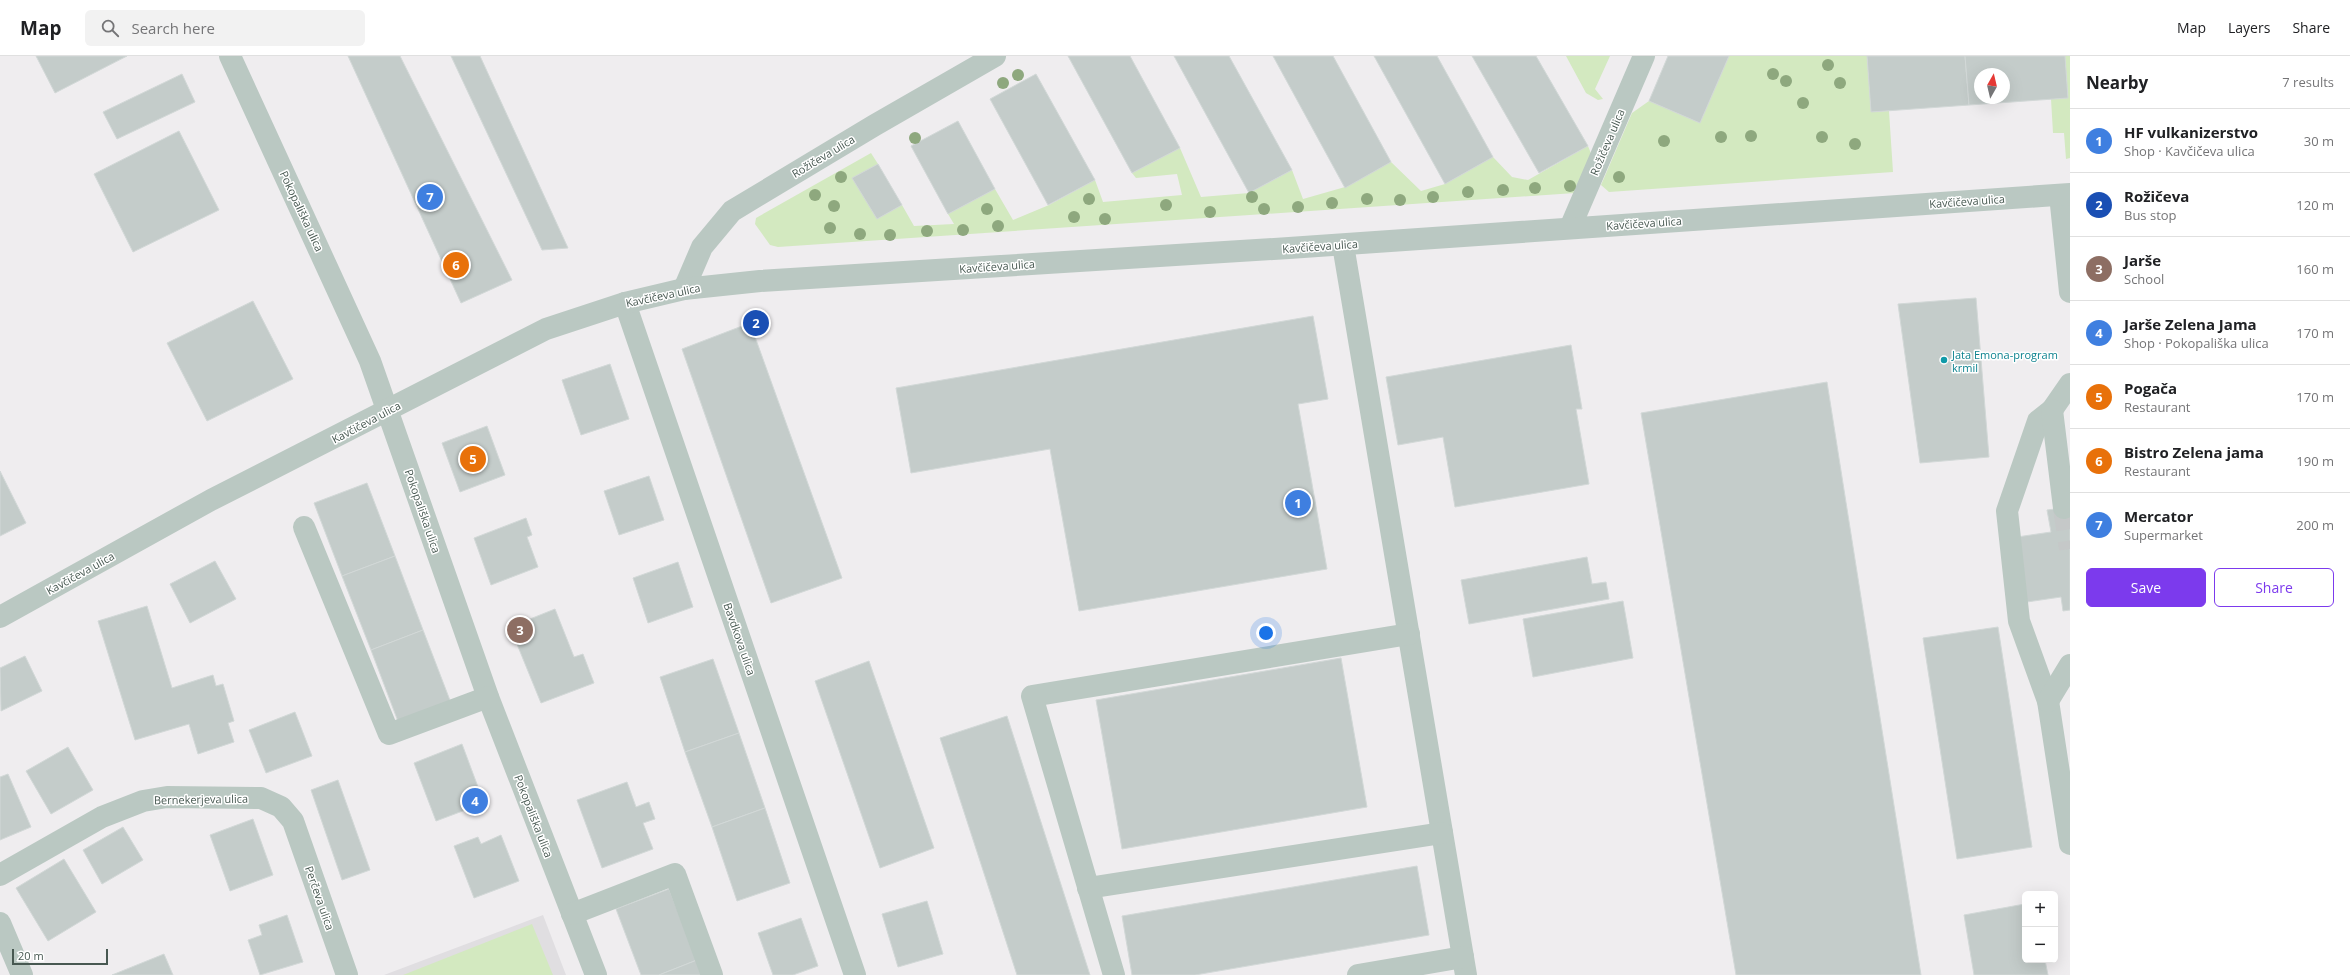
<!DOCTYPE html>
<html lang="en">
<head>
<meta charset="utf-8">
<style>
  :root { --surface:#fff; --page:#f2f2f2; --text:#202124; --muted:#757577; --line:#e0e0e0; --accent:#7c3aed }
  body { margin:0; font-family:"Open Sans",sans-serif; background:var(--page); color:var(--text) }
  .controls { position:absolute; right:12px; bottom:12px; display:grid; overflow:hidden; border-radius:6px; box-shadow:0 4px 16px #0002 }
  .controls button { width:36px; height:36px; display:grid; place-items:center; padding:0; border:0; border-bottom:1px solid var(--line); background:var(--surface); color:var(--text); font:20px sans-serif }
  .compass { position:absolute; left:1974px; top:12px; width:36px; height:36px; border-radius:50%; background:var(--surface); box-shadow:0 4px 16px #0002; rotate:8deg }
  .scale { position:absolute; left:12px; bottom:10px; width:96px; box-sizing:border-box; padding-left:4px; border:2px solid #475851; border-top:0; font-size:11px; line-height:14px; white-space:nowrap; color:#475851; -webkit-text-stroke:3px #fff; paint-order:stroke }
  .you { position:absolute; left:1266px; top:577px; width:14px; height:14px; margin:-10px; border:3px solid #fff; border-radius:50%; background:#1a73e8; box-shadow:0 0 0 6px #1a73e833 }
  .badge { display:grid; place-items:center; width:26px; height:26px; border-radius:50%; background:var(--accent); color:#fff; font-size:13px; font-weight:700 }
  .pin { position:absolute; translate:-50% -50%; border:2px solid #fff; box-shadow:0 1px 4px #0006 }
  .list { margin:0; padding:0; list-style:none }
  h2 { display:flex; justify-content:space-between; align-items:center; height:52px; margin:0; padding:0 16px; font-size:17px }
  h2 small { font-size:13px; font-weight:400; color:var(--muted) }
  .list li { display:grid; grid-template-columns:26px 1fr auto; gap:12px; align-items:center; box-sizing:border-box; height:64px; padding:0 16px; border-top:1px solid var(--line) }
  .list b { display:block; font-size:15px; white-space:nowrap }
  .list p { margin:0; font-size:13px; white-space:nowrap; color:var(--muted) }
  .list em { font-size:13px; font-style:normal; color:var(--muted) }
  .actions { display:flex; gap:8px; padding:12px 16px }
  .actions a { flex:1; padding:9px 0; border:1px solid var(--accent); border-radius:6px; text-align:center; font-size:14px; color:var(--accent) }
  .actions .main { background:var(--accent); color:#fff }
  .icon { flex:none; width:22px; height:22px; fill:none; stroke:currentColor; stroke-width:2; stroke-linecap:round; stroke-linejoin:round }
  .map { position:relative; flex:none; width:2070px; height:919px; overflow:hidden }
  header { display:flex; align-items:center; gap:24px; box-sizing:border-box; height:56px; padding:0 20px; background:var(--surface); border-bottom:1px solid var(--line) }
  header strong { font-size:19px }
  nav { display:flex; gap:22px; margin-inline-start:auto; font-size:14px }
  .search { width:280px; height:36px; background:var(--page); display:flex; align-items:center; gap:10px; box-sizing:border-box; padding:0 14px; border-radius:6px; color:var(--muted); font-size:15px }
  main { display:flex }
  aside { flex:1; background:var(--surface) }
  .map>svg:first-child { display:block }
</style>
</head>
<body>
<header>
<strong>Map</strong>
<div class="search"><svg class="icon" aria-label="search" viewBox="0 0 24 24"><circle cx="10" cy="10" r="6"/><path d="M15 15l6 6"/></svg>Search here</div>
<nav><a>Map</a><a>Layers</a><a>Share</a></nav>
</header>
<main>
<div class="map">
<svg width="2070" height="919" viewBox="0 0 2070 919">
  <rect width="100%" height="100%" fill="#efedef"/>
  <polygon fill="#e0dee1" points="543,859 566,919 384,919"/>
  <g fill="#d3e9c0">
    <polygon points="1566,0 1610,0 1595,33 1603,43 1598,44 1586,37"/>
    <polygon points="1729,0 1871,0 1867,1 1871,56 1889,55 1893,116 1609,136 1601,129 1632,57 1649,45 1700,67"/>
    <polygon points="2065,0 2070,0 2070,102 2066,103 2064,77 2053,77 2051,43 2068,42"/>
    <polygon points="1588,90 1592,100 1575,137 778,191 770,189 755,168 756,162 871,97 878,108 853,122 877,163 902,149 914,170 954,168 948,158 995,133 1013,164 1049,149 1095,124 1103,146 1182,139 1177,118 1136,122 1132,117 1180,92 1201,141 1249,137 1292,114 1303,143 1345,131 1391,106 1421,135 1445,128 1493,101 1512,121 1528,124"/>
    <polygon points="532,868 553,919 403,919"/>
  </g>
  <g fill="#c4ccca" stroke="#d2d8d7" fill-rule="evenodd">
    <polygon points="36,0 127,0 55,37"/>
    <polygon points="348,0 400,0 512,224 461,247"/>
    <polygon points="451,0 480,0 568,192 542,194"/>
    <polygon points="1068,0 1130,0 1180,92 1132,117"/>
    <polygon points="1174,0 1229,0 1292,114 1249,137"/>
    <polygon points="1273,0 1333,0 1391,106 1345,132"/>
    <polygon points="1374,0 1437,0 1493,101 1445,128"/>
    <polygon points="1472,0 1536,0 1588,90 1539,117"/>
    <polygon points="1668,0 1729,0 1700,67 1649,45"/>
    <polygon points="1867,0 1965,0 1969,49 1871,56"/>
    <path d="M1965 0H2065L2068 42 1969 49ZM1980 18H2004V42H1980Z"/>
    <polygon points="182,18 195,46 117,83 103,56"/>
    <polygon points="1036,18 1095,124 1048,149 990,43"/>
    <polygon points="958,65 995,133 948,158 911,90"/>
    <polygon points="179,75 219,154 133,196 94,118"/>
    <polygon points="878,108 902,149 877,163 852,122"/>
    <polygon points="1976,242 1989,401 1920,407 1898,248"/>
    <polygon points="253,245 293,323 207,365 167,287"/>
    <polygon points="1313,260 1328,343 1298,348 1327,513 1079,555 1050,393 911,417 896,332"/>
    <polygon points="750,267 842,522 771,547 682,293"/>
    <polygon points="1571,289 1582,353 1576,353 1589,428 1455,451 1443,381 1398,389 1386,321"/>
    <polygon points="610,308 629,363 581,379 562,324"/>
    <polygon points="1827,326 1872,611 1921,919 1736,919 1641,357"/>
    <polygon points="487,370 505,419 460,436 442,387"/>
    <polygon points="0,415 26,467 0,480"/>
    <polygon points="649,420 664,464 619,479 604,435"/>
    <polygon points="367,427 395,500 342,520 314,447"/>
    <polygon points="2070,451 2070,554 2063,555 2061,541 2027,546 2017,481 2051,476 2047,454"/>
    <polygon points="526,462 532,479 527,481 538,511 491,529 474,482"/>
    <polygon points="395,500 423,574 371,594 342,520"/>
    <polygon points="1587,501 1592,528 1606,526 1609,543 1469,568 1461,524"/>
    <polygon points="215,505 236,543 190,567 170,528"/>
    <polygon points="678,506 693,551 648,567 633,522"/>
    <polygon points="1623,545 1633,602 1533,621 1523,563"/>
    <polygon points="147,550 172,632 213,619 216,630 223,628 234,665 228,667 234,686 198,698 189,668 135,684 98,565"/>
    <polygon points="555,553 574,601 583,598 594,627 541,647 510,571"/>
    <polygon points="1998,571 2032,791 1957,803 1923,582"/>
    <polygon points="423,574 451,647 399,668 371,594"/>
    <polygon points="25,600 42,635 1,655 0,612"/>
    <polygon points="1341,602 1367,751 1122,793 1096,644"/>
    <polygon points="713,603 739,677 685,696 660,621"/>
    <polygon points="869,605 934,792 880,812 815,625"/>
    <polygon points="295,656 312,700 266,717 249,674"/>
    <polygon points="1007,660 1090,919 1017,919 940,682"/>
    <polygon points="739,677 765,752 712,771 685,696"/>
    <polygon points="462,688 484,747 436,765 414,707"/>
    <polygon points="68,691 93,734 51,758 26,715"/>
    <polygon points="8,718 31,771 0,784 0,721"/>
    <polygon points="338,724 370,814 342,824 311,734"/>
    <polygon points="627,726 636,751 649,746 655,763 643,767 653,793 602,812 577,744"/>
    <polygon points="765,752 790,827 737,845 712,771"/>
    <polygon points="253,763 273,819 230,835 210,779"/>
    <polygon points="123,771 143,804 102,828 83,794"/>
    <polygon points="501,779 519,825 474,842 454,790 478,781 481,788"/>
    <polygon points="64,803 96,856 48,885 16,832"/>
    <polygon points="1417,810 1429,879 1195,919 1132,919 1122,860"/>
    <polygon points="669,833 697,904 659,919 641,919 616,853"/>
    <polygon points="927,845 943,898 898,911 882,858"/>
    <polygon points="2025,848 2025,904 2045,904 2048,919 1974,919 1964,859"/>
    <polygon points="287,859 303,906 260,919 248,884 262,879 259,869"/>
    <polygon points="801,862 818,910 793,919 773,919 758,877"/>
    <polygon points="164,898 173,919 112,919"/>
    <polygon points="697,904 702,919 659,919"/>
  </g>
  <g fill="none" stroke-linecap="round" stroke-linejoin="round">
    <polyline stroke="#c5c8c8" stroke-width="22" stroke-dasharray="22 11" stroke-linecap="butt" points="2064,452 2070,493"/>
    <g stroke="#bac8c2" stroke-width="22">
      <polyline points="230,0 370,305 488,641 596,919"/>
      <polyline points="2060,139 2070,236"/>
      <polyline points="1570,172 1644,0"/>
      <polyline points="1343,189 1466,919"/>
      <polyline points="684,233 702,191 732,155 875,69 995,0"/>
      <polyline points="625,247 855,919"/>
      <polyline points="2070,328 2052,354 2038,365 2007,455 2019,565 2048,645 2070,788"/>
      <polyline points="2052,354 2064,452"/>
      <polyline points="304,471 389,678 488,641"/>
      <polyline points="0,561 211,444 546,273 625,247 684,233 760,225 1289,192 2070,138"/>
      <polyline points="2048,645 2070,609"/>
      <polyline points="0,819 102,761 143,745 167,741 261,742 281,751 293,765 347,919"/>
      <polyline points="1088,832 1442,777"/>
      <polyline points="572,858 675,818 712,919"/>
      <polyline points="0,867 22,919"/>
      <polyline points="1114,919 1032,640 1409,578"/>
      <polyline points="1358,919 1463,901"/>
    </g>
  </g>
  <g fill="#8ea87e">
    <circle cx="1828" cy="9" r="6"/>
    <circle cx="1773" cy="18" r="6"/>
    <circle cx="1018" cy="19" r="6"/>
    <circle cx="1786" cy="25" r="6"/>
    <circle cx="1003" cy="27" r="6"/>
    <circle cx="1840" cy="27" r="6"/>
    <circle cx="1803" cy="47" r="6"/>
    <circle cx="1751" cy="80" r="6"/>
    <circle cx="1721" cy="81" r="6"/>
    <circle cx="1822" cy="81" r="6"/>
    <circle cx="915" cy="82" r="6"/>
    <circle cx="1664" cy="85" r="6"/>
    <circle cx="1855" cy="88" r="6"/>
    <circle cx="841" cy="121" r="6"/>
    <circle cx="1619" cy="121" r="6"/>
    <circle cx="1570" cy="130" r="6"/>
    <circle cx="1535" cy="132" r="6"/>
    <circle cx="1503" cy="134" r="6"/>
    <circle cx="1468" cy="136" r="6"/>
    <circle cx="815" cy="139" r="6"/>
    <circle cx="1252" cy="141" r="6"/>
    <circle cx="1433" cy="141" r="6"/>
    <circle cx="1089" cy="143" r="6"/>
    <circle cx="1367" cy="143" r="6"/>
    <circle cx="1400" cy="144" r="6"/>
    <circle cx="1332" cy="147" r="6"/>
    <circle cx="1166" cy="149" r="6"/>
    <circle cx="834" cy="150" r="6"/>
    <circle cx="1298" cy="151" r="6"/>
    <circle cx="987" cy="153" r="6"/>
    <circle cx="1264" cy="153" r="6"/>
    <circle cx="1210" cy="156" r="6"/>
    <circle cx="1074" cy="161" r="6"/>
    <circle cx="1105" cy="163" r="6"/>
    <circle cx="998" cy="170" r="6"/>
    <circle cx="830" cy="172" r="6"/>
    <circle cx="963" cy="174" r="6"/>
    <circle cx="927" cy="175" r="6"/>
    <circle cx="860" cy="178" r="6"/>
    <circle cx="890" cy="179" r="6"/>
  </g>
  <circle fill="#0f9aa8" stroke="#fff" stroke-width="1.5" cx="1944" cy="304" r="4"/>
  <g text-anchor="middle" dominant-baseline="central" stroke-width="3" stroke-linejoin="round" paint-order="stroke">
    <g font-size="11" fill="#475851" stroke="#fff">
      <text transform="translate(1607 86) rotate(-67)">Rožičeva ulica</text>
      <text transform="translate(823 100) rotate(-31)">Rožičeva ulica</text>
      <text transform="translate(1967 145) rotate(-4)">Kavčičeva ulica</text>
      <text transform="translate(302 155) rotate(65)">Pokopališka ulica</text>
      <text transform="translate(1644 167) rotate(-4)">Kavčičeva ulica</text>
      <text transform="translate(1320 190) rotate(-4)">Kavčičeva ulica</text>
      <text transform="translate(997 210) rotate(-4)">Kavčičeva ulica</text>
      <text transform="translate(663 239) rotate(-12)">Kavčičeva ulica</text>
      <text transform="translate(366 366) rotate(-28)">Kavčičeva ulica</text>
      <text transform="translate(423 455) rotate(71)">Pokopališka ulica</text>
      <text transform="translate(80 517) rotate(-29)">Kavčičeva ulica</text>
      <text transform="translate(740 583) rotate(71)">Bavdkova ulica</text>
      <text transform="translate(201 743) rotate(-1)">Bernekerjeva ulica</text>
      <text transform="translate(534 760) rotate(69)">Pokopališka ulica</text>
      <text transform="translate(320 842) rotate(71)">Perčeva ulica</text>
    </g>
    <g font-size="11" fill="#0d838f" stroke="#fff" text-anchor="start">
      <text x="1952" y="298">Jata Emona-program<tspan x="1952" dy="13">krmil</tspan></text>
    </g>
  </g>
</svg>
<div class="controls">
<button>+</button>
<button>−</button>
</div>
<svg class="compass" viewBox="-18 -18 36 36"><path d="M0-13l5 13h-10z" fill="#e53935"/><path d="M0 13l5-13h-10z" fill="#757577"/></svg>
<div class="scale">20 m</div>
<div class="you"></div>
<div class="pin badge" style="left:1298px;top:447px;background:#3f7fe0">1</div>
<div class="pin badge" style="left:756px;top:267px;background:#1a4fb4">2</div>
<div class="pin badge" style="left:520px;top:574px;background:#8d6e63">3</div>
<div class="pin badge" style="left:475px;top:745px;background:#3f7fe0">4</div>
<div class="pin badge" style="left:473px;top:403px;background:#e8710a">5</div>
<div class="pin badge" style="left:456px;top:209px;background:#e8710a">6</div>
<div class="pin badge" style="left:430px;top:141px;background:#3f7fe0">7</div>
</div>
<aside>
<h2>Nearby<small>7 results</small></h2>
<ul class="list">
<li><span class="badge" style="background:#3f7fe0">1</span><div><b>HF vulkanizerstvo</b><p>Shop · Kavčičeva ulica</p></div><em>30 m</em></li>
<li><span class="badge" style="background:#1a4fb4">2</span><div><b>Rožičeva</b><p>Bus stop</p></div><em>120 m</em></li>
<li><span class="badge" style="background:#8d6e63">3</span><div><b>Jarše</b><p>School</p></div><em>160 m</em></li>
<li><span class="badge" style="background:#3f7fe0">4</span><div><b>Jarše Zelena Jama</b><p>Shop · Pokopališka ulica</p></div><em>170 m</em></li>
<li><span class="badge" style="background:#e8710a">5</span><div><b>Pogača</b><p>Restaurant</p></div><em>170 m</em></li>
<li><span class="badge" style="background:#e8710a">6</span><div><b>Bistro Zelena jama</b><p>Restaurant</p></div><em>190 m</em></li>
<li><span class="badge" style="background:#3f7fe0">7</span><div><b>Mercator</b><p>Supermarket</p></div><em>200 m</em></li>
</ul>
<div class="actions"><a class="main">Save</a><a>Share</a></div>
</aside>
</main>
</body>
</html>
